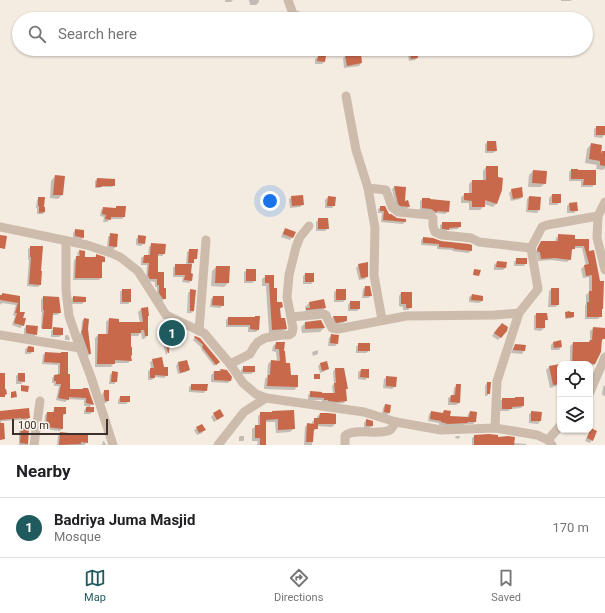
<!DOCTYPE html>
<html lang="en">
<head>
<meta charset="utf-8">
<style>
  :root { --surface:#fff; --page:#f2f2f2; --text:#202124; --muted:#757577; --line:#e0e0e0; --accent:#1f5a5e }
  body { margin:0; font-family:Roboto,sans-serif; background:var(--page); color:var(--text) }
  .controls { position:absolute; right:12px; bottom:12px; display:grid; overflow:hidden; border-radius:8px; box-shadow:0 1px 3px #0004 }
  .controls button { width:36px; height:36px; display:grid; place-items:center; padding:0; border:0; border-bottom:1px solid var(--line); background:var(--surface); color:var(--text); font:20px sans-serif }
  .scale { position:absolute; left:12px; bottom:10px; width:96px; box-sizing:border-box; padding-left:4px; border:2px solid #3b302b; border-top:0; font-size:11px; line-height:14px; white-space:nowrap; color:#3b302b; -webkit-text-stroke:3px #fbf5ee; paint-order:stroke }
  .you { position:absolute; left:270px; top:201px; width:14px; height:14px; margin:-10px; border:3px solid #fff; border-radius:50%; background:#1a73e8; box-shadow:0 0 0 6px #1a73e833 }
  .badge { display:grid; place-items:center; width:26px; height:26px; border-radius:50%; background:var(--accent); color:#fff; font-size:13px; font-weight:700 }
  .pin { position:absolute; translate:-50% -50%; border:2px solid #fff; box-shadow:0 1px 4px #0006 }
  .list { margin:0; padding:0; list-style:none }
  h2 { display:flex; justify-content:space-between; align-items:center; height:52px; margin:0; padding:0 16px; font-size:17px }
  h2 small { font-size:13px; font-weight:400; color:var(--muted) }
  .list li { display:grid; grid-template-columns:26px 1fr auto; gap:12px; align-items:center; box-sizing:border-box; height:60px; padding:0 16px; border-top:1px solid var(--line) }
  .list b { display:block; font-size:15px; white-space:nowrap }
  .list p { margin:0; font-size:13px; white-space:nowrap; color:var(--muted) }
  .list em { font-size:13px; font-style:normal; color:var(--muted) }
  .icon { flex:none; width:22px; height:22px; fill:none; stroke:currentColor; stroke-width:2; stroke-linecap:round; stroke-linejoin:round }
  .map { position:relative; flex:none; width:605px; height:445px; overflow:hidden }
  .search { position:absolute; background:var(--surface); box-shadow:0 1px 3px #0004; left:12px; right:12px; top:12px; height:44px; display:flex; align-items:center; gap:10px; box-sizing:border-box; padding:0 14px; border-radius:22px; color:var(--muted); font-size:15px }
  .sheet { height:112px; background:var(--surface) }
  nav { display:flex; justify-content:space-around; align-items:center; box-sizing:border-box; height:56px; border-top:1px solid var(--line); background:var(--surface); font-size:11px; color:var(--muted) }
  nav a { display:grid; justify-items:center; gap:2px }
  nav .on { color:var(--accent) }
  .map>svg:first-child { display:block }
</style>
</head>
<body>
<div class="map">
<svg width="605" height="445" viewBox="0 0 605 445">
  <rect width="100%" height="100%" fill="#f4ebe1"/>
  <g fill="#0003">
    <polygon points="225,0 233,0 231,2 225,2"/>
    <polygon points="249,0 259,0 259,2 256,5 250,5"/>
    <polygon points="561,0 572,0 570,1 561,1"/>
    <polygon points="88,49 97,49 95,50 88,50"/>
    <polygon points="407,49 416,49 417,58 415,60 409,61"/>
    <polygon points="346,56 361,63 359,66 344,68 343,58"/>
    <polygon points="318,57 324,62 322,64 315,64 315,59"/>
    <polygon points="597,127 604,135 602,138 594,137 594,129"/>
    <polygon points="488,142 496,151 493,153 485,153 485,144"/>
    <polygon points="591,144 600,155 605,156 605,168 603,170 596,169 597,165 585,163 587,149"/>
    <polygon points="486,167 496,204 493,207 484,204 484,206 480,210 469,210 469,203 461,203 461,197 465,194 469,194 469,184 472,181 483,181 483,171"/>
    <polygon points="571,170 595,184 592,187 581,187 581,181 569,181 569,172"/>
    <polygon points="533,171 545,183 541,187 528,187 529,175"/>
    <polygon points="55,176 62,195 58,199 50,198 51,181"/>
    <polygon points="97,179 114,185 112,187 101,187 99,188 95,188 95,181"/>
    <polygon points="394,187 404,202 409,207 406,209 396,207 392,189"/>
    <polygon points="512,190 522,197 520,199 511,201 509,193"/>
    <polygon points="552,195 560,202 557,205 549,205 549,198"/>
    <polygon points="292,197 303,204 300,207 290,208 289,199"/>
    <polygon points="328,197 334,206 332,208 325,208 325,200"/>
    <polygon points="529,197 540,197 539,210 537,213 526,212 527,199"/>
    <polygon points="39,198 44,212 43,214 37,214 37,208 36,208 37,200"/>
    <polygon points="423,199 448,212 445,214 436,213 433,215 420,210 420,201"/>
    <polygon points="569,204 577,210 574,213 567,213 567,206"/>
    <polygon points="117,207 124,217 122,219 110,219 107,222 103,222 104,217 100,216 101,210 104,208 114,209"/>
    <polygon points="381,207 388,215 397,219 405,221 403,224 381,222 382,213 378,213 378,209"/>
    <polygon points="319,219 328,228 325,231 316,231 316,222"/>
    <polygon points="443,223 460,226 458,229 447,230 445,232 440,231 440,225"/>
    <polygon points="286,229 295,233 290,240 281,237 283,232"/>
    <polygon points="75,230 83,230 83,238 80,240 73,239 73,233"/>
    <polygon points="111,234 116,247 113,249 107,248 108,237"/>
    <polygon points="559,235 574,240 588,240 588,252 601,310 601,316 598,319 585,319 585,306 586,304 586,295 589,292 589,277 583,278 581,269 584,266 586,266 582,248 574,248 571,251 570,259 567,262 551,260 538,261 537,254 535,254 535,253 539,245 542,242 555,242 556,238"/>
    <polygon points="139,236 144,243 141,246 136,245 136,239"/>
    <polygon points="423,238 471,251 468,253 452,251 453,250 437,249 437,246 421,245 421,240"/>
    <polygon points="152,244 164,254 162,256 157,256 157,273 163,290 165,298 162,301 157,296 157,287 155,287 155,282 148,281 146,279 147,265 141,265 141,258 144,256 148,256 149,247"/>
    <polygon points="31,247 40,285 38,287 27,286 29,260 28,260 28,249"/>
    <polygon points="190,250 196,258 193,261 193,263 191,265 190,274 191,281 189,283 182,282 183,277 173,277 173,268 176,265 186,265 187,252"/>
    <polygon points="80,251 84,257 94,258 96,256 104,261 101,264 101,278 99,280 73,280 74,260 78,257 77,253"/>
    <polygon points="517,259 526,263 524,266 514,266 514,262"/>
    <polygon points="497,262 505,268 503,270 494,270 494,265"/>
    <polygon points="359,265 367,276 365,279 359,280 356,268"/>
    <polygon points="216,267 228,283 224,287 211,286 212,271"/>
    <polygon points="247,270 255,281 252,283 244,283 244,272"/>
    <polygon points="305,274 313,282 311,284 303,284 303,276"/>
    <polygon points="266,276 273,289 276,303 282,307 280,309 280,319 286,329 282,332 269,333 266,286 262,286 262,279"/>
    <polygon points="366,287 371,296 368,298 362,298 363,289"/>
    <polygon points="552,289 558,305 555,307 548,307 549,291"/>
    <polygon points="122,290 130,302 128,304 120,304 120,292"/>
    <polygon points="191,290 194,311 191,313 187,313 188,293"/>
    <polygon points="337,290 345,300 343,302 334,302 334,292"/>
    <polygon points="401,293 411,307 408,310 403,310 403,307 399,306 399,296"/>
    <polygon points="2,294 19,297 19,313 22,318 23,325 20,328 12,325 15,316 13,315 16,305 2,303 0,305 0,296"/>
    <polygon points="472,295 482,301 479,303 469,302 469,297"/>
    <polygon points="43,297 60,313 57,315 52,315 50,328 41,328 42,312 41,312 41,300"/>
    <polygon points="73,297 85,301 82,304 71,304 71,300"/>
    <polygon points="213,297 223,305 220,308 210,307 211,299"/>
    <polygon points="323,300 325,308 321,312 303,313 306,310 305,307 309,303"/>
    <polygon points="350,302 359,309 357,311 348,311 348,305"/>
    <polygon points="141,309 147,316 147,336 144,339 142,339 141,332 138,336 130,336 131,360 128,363 114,363 111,367 95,367 95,338 98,335 106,335 106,322 109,319 118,323 140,323 138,312"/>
    <polygon points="566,313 573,317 572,318 565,319 565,314"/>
    <polygon points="536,314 546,314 546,320 544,323 544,328 541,331 534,330 534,316"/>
    <polygon points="259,317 258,330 256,332 248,332 248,327 226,327 226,320 228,318"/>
    <polygon points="333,317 346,317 346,321 343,323 335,325 331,319"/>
    <polygon points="84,319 87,329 90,354 88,356 87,356 79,334 81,333 82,321"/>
    <polygon points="305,323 324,328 320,332 302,333 301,327"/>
    <polygon points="26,326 36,334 34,337 24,335 24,329"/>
    <polygon points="499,326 506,330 498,340 492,336"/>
    <polygon points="54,328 62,335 59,337 51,337 51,331"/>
    <polygon points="594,328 604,338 601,342 595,364 591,367 591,370 590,371 590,364 570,364 570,346 573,343 588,343 590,342 590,331"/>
    <polygon points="168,333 168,352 166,355 161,337 163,334"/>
    <polygon points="66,335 68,335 70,339 69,340 65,340 65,336"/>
    <polygon points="332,335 337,344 335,346 328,346 329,338"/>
    <polygon points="195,337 219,362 214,366 201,349 202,348 193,340"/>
    <polygon points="276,343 283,352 285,364 290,376 297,387 294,390 264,389 265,379 267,377 268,364 271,361 277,361 276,352 272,351 273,346"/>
    <polygon points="553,343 561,347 559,350 551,350 551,345"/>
    <polygon points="359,344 369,351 366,353 356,353 356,347"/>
    <polygon points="516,345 525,346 524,351 522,354 511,353 513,348"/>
    <polygon points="28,347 33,352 30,354 25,354 25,349"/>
    <polygon points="318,350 318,354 313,356 312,352"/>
    <polygon points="45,353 61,354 67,375 69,390 82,390 92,404 89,408 93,412 90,414 84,414 84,410 88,406 84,406 84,400 68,399 65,402 56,400 59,386 54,386 54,383 52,383 52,378 54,376 58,376 58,365 42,364 43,355"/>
    <polygon points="153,360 167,375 164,378 155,377 152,380 148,380 148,371 151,369 150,362"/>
    <polygon points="186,361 189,370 186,372 178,374 176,366 178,363"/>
    <polygon points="321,363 328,369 325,371 320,373 318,366"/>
    <polygon points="560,365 560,385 550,388 546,370 550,366"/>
    <polygon points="244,367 254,372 251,374 241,374 241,370"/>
    <polygon points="335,369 344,369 347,388 345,390 346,400 344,403 334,404 322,402 322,400 308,400 308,395 311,392 320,394 333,394 332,386 334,384 333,372"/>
    <polygon points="220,370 226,371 230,381 228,383 211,382 211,375 214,372 218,372"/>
    <polygon points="361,370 368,377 365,380 358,379 358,372"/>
    <polygon points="113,372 116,382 114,384 109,384 110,375"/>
    <polygon points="18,374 24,381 21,384 16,384 16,376"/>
    <polygon points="387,377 395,386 392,389 383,388 384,379"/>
    <polygon points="487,383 489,393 487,396 485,396 485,386"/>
    <polygon points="192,385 206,390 204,393 189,392 189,387"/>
    <polygon points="457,385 459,403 456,405 448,405 448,398 451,396 453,396 454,388"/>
    <polygon points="605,385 605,396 602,395 603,387"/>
    <polygon points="104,391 108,401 106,403 103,403 101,399 102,394"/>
    <polygon points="120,397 129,401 126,404 118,404 118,400"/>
    <polygon points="503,399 523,406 521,408 511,409 508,411 500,411 500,401"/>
    <polygon points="385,405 389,413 387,415 382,414 383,408"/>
    <polygon points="55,408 65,414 62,417 62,429 60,431 44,429 45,415 47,413 53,413 53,411"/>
    <polygon points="444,411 449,417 467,418 468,414 470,412 475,422 473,424 465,424 464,425 445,426 439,425 439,423 428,421 429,414 431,412 442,414"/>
    <polygon points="0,412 29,418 27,420 19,421 18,420 2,421 0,424"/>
    <polygon points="532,412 540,421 538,424 529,423 529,414"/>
    <polygon points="261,413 271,413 294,428 290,432 276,433 275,422 265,422 265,445 257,445 258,441 252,441 252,429 256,426 258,426 258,416"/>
    <polygon points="214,414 223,416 214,422 211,417"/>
    <polygon points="320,414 335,424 332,427 317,426 317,428 314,431 313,431 312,445 304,445 305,427 308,424 312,424 312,422 315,419 317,419 317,417"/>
    <polygon points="366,420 372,426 370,428 364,428 364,423"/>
    <polygon points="197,428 204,430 202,433 197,435 194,430"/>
    <polygon points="21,429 28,429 28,445 19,445 19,431"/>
    <polygon points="592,430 592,440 590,443 585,441 589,432"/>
    <polygon points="60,433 87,442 84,445 57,445 58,436"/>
    <polygon points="240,436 244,436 244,440 243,441 239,441 239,437"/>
    <polygon points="456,436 460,436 459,439 455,438"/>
    <polygon points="475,436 496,438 514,443 526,444 526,445 472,445 472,438"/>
    <polygon points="103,441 104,441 106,445 102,445"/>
  </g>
  <g fill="#c8694b">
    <polygon points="250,13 260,14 260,19 249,19"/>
    <polygon points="510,13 511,19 500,19 500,14"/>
    <polygon points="409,49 417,49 418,58 411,59"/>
    <polygon points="361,53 362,63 347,66 345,55"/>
    <polygon points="318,56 326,56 325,62 317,61"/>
    <rect x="596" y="126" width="9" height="9"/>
    <polygon points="487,141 496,141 497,151 487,151"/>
    <polygon points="591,143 602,145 601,154 602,151 605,151 605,166 600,165 600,161 589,159"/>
    <polygon points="486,166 498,166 498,177 503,178 502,190 497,204 485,200 485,207 472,207 472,201 464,200 464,193 472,193 472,180 486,180"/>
    <polygon points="571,169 578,169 578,170 596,170 596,185 583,185 584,179 571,179"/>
    <polygon points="533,170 547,171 546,184 532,183"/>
    <polygon points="55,175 65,176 63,195 53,195"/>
    <polygon points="97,178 115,179 115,186 102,186 102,187 96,187"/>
    <polygon points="394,186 406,187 405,201 408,200 410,207 400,206 398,204"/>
    <polygon points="522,187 523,197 513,199 511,189"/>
    <rect x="552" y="194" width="9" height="9"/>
    <polygon points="303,195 304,205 292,206 291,196"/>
    <polygon points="328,196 336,197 335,206 327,206"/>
    <polygon points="529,196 541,197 540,210 528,210"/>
    <polygon points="38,197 45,197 44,207 45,207 45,212 39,213 39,206 38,206"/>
    <polygon points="422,198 430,198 430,199 450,201 449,212 437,211 437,213 431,209 422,208"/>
    <polygon points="577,202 578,211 570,211 569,203"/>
    <polygon points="116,206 126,206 125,217 111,217 111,220 105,219 106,215 102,214 103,207 116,208"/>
    <polygon points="380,206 385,206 389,214 391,214 397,218 406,219 406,222 383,220 384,211 380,211"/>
    <polygon points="318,218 328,218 329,229 318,229"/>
    <polygon points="442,222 461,222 461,227 449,228 449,230 444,229 442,229"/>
    <polygon points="285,228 296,232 293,238 283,234"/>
    <polygon points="75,229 84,230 84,238 75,236"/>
    <polygon points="110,233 118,234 117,247 109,246"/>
    <polygon points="558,234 575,235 575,239 589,239 589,251 594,250 600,281 604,281 603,309 602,309 602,317 587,317 587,302 589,302 589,291 592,291 592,275 586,276 584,265 589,264 584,246 575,246 575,249 572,249 571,260 555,258 541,259 540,252 538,252 537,249 541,241 558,241"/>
    <polygon points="0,235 7,236 5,249 0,248"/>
    <polygon points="138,235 146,236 145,244 138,243"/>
    <polygon points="423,237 433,238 441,241 469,244 472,245 472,251 454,249 454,248 439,247 439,244 423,243"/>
    <polygon points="151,243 166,244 165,254 158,254 158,272 164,272 164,288 166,288 166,299 163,299 159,293 159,285 157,285 157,279 150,279 148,276 149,263 143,263 144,255 150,255"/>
    <polygon points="30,246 43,246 41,271 42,271 41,285 29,284 31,257 30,257"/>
    <polygon points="189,249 198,249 197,259 194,259 194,263 188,263"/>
    <polygon points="79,250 85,251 85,257 96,257 96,254 105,257 105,262 102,262 102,278 75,278 76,256 80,256"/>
    <rect x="516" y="258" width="11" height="6"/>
    <polygon points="497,261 507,262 506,268 496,267"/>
    <polygon points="368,262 368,277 361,278 358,264"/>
    <polygon points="175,264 192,264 191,273 193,274 192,281 184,280 185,275 175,275"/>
    <polygon points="216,266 230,266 229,283 215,283"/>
    <rect x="246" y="269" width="10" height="12"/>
    <polygon points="474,269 481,270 479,276 473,275"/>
    <rect x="305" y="273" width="9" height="9"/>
    <polygon points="265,275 274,275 274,288 277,288 277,302 282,302 283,307 280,308 281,318 285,318 287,329 272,330 269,283 265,283"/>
    <polygon points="365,286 370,286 372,296 364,296"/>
    <rect x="551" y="288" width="8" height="17"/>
    <rect x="122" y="289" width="9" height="13"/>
    <polygon points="190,289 196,290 194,311 190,311"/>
    <rect x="336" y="289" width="10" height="11"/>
    <polygon points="401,292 412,292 412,308 406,308 406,304 401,304"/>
    <polygon points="2,293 20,296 20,312 25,312 23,318 26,318 24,326 14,323 17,313 15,313 18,303 0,300 0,295 2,295"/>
    <polygon points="472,294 483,296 483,301 471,300"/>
    <polygon points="43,296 59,297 61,313 53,313 52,329 42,329 44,310 43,310"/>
    <polygon points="73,296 86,297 86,302 73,302"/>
    <polygon points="213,296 224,296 224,306 212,305"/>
    <polygon points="324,299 326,308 306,310 306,308 310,308 309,302"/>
    <rect x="350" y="301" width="10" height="8"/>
    <polygon points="148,307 149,316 148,316 148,336 145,336 144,330 141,330 141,333 131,333 131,347 132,347 132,355 131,356 132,361 115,360 115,364 97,364 98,334 108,334 109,318 119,319 119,322 143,322 141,308"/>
    <polygon points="570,311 570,312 574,312 574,317 566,318 565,312"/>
    <polygon points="536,313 547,313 548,320 545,320 545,328 536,328"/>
    <polygon points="255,316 260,316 259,330 250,329 250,325 228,325 228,317 255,317"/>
    <polygon points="333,316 347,316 347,321 336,323"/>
    <polygon points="84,318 89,319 88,329 91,354 89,354 81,331 82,331"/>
    <polygon points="321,320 325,328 305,329 305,322"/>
    <polygon points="502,323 508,327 507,331 501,338 494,333"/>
    <polygon points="26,325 38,326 37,335 26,333"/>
    <polygon points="53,327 63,328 63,335 53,335"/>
    <polygon points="593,327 605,328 605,339 602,339 601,352 595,364 572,364 573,342 589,342 590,340 592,340"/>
    <polygon points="169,332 170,336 169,353 168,353 163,333"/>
    <polygon points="331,334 339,335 338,344 330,343"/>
    <polygon points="195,336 200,338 220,362 216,365 202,347 203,345 194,337"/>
    <polygon points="561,340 562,347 554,348 553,342"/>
    <polygon points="276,342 285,342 284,351 285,351 286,363 290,363 291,375 298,375 298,387 267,386 268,375 270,375 271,360 280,361 279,349 275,349"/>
    <rect x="358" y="343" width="12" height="8"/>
    <polygon points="515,344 526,345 525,351 513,350"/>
    <polygon points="28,346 34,347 34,352 27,352"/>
    <polygon points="45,352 61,353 61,352 68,352 68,374 70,374 70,389 83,389 83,388 88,388 94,405 86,403 86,398 69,397 69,400 58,398 61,384 56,384 56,381 54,381 54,375 60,374 60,363 44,362"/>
    <polygon points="162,357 164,367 168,367 168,376 155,375 155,378 150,378 150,368 154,368 152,359"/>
    <polygon points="187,360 190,370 180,373 178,362"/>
    <polygon points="327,361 329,369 322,371 320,363"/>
    <polygon points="560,364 560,384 553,385 549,366"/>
    <rect x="243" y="366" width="12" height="6"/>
    <polygon points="335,368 344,368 348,389 346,389 347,401 337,402 328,401 328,400 324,400 324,398 310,397 310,391 322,392 322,393 335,393 334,383 336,383"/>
    <polygon points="220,369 227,370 232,377 231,381 214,380 214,371 221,371"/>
    <polygon points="361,369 369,369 369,378 360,377"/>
    <polygon points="112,371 118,372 117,382 111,382"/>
    <polygon points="0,373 5,373 5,389 6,389 7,394 5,395 5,397 0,397"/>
    <polygon points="18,373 25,373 25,382 18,381"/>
    <rect x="314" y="374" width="6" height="5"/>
    <polygon points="386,376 397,377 396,387 386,386"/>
    <polygon points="487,382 491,382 490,394 487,394"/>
    <polygon points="191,384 208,384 207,391 191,390"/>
    <polygon points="456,384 461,384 460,403 450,402 451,395 455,395"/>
    <polygon points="21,385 29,386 28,392 21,391"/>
    <polygon points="104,390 109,390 109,401 105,401 104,396"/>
    <polygon points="16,391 17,397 11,398 11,392"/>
    <rect x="120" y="396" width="10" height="6"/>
    <polygon points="515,397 524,397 524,406 512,407 512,409 502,409 502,398 515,398"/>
    <polygon points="385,404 391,405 390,413 384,412"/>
    <polygon points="54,407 66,407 66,414 63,414 63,429 46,427 47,412 54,412"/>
    <rect x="86" y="407" width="8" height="5"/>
    <polygon points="29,408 30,418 21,419 21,418 0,420 0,411"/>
    <polygon points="220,409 224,416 217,420 213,413"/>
    <polygon points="294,410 295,429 278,430 278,419 266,420 266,445 260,445 260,438 255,438 255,425 260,425 260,412 272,412 272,411"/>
    <polygon points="444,410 451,411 450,416 469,417 470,411 477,412 476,422 468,422 467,423 448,424 441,422 441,421 430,419 431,411 443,413"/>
    <polygon points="531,411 542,412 541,421 531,421"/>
    <polygon points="320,413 328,413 336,414 336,424 318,424 318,429 314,429 313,442 306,442 307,423 314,424 314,418 319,418"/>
    <polygon points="366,419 373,421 373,426 366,426"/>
    <polygon points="0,423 4,423 5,439 0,440"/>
    <polygon points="202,424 206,430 199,433 196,427"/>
    <polygon points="21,428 29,428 28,444 20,443"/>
    <polygon points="591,428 597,431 593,441 587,438"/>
    <polygon points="60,432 69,433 69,434 88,433 88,443 81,442 81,444 59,445"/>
    <polygon points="489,434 498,435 498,437 508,436 515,437 514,445 474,445 474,435"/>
  </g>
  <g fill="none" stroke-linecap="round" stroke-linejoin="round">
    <g stroke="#cdbbac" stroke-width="9">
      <polyline points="288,0 293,14 301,17 313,19"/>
      <polyline points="346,96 356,150 368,188 386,190 392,207 398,212 430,215 433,218 433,226 435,232 442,235 462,237 471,238 479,242 531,248"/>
      <polyline points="368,188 375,228 374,275 382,320"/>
      <polyline points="605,202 598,216 597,238 605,270"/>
      <polyline points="0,227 87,245 111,253 120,257 138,271 166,315 204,333 230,364 243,383 256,394 266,398"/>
      <polyline points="66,241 66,290 69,316 80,348"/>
      <polyline points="291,317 324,314 326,315 327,318 332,328 338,329 406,316 495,315 519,313"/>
      <polyline points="199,331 206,240"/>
      <polyline points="0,335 80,348 91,377 113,445"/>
      <polyline points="230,364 250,354 254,347 258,342 265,338 281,335 289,335 292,333 293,328 287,297 289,275 296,247 300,237 309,226"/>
      <polyline points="590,392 605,357"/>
      <polyline points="495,428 497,381 519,313 538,289 531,248 542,227 547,225 598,216"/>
      <polyline points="548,440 560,426"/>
      <polyline points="34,445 40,401"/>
      <polyline points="218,445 244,412 266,398 364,412 396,422 441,430 495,428 537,435 548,440 552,445"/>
      <path d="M345 445V436C354 427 378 436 390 430 392 428 394 425 396 422"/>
    </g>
  </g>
</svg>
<div class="controls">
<button><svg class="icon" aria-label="locate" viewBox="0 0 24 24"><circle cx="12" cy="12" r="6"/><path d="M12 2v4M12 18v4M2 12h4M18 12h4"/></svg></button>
<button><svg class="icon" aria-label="layers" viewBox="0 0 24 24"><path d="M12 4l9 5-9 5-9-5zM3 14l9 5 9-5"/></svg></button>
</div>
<div class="scale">100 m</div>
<div class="you"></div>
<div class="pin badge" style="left:172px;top:333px">1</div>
<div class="search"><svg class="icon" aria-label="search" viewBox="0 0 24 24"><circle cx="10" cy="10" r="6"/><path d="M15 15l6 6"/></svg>Search here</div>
</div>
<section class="sheet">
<h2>Nearby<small></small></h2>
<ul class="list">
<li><span class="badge">1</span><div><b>Badriya Juma Masjid</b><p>Mosque</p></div><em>170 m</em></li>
</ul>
</section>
<nav>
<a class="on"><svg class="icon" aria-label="map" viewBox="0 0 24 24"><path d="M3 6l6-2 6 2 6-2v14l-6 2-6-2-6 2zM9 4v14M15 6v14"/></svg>Map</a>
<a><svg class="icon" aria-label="directions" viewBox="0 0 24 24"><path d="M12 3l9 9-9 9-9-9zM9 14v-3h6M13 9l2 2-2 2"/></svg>Directions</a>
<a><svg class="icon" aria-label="saved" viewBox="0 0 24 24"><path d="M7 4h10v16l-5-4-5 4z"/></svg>Saved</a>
</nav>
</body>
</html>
